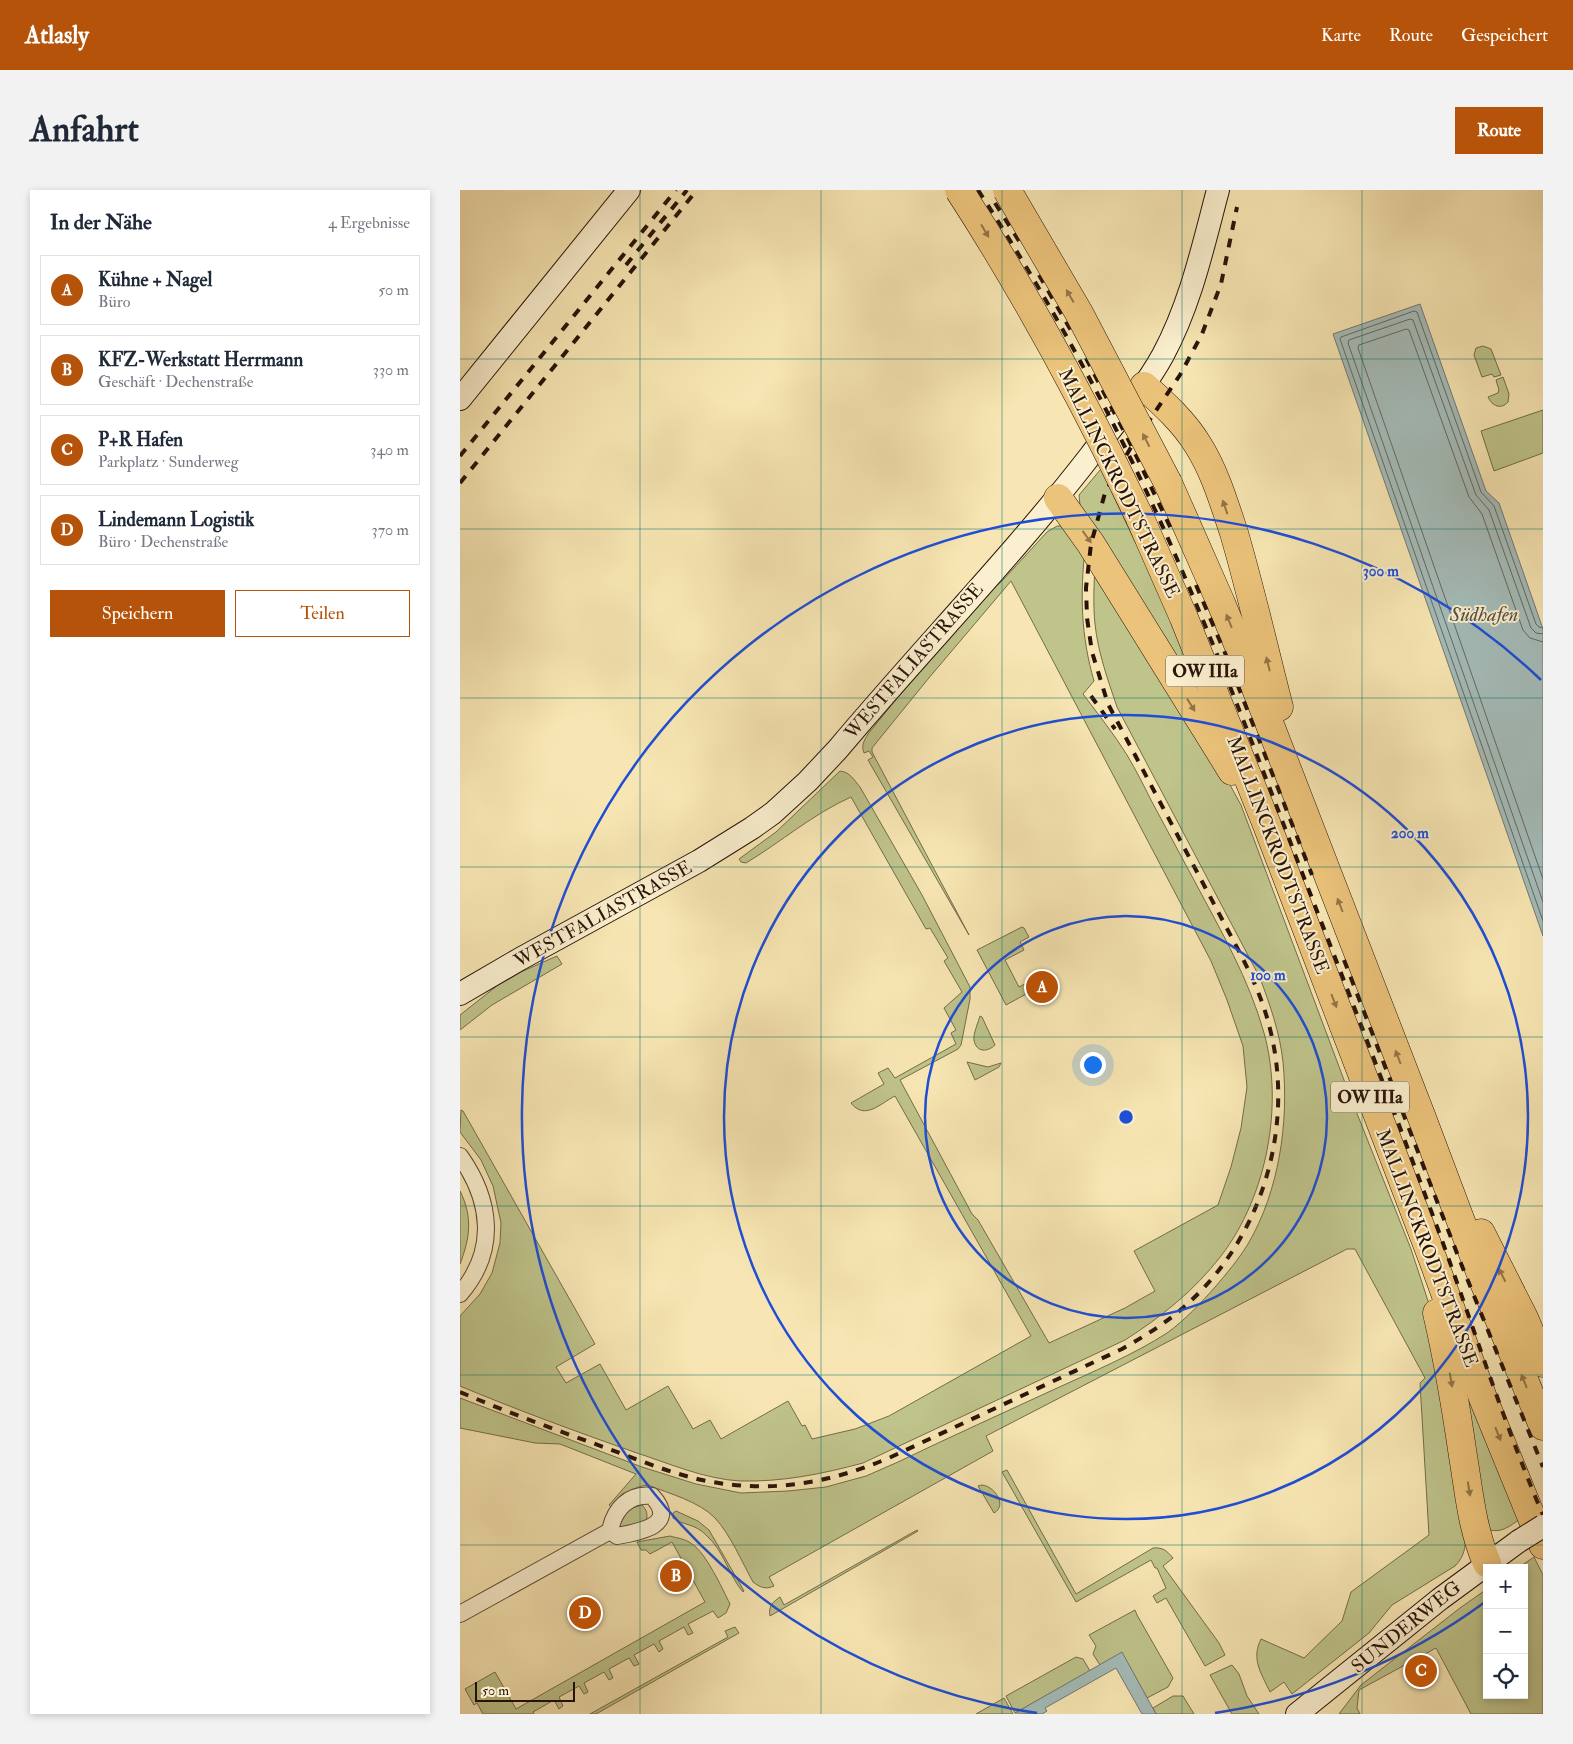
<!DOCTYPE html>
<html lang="de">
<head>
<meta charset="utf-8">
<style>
  :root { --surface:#fff; --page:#f2f2f3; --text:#1f2937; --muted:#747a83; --line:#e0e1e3; --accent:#b45309 }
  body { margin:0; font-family:"IM FELL Double Pica",serif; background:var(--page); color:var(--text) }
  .controls { position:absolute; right:15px; bottom:15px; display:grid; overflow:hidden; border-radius:0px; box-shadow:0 2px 8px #0003 }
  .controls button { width:45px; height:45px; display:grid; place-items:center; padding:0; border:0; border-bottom:1px solid var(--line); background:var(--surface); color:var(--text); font:25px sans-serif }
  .scale { position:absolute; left:15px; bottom:12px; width:100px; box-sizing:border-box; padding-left:5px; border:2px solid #291309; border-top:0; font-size:14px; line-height:18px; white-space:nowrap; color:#291309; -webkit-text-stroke:4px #faefce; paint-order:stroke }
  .you { position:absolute; left:632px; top:874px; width:18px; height:18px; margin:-12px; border:4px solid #fff; border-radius:50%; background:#1a73e8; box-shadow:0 0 0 8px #1a73e833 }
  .badge { display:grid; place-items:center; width:32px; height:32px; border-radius:50%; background:var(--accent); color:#fff; font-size:16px; font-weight:700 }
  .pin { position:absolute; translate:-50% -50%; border:2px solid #fff; box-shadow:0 1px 5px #0006 }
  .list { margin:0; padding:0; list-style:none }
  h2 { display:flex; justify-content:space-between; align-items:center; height:65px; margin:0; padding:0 20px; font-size:21px }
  h2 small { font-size:16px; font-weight:400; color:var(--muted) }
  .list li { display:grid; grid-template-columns:32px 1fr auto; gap:15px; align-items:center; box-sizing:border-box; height:70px; margin:0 10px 10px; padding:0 10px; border:1px solid var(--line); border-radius:0px }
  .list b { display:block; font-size:19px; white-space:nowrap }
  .list p { margin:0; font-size:16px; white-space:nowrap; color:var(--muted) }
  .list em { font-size:16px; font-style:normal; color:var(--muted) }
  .actions { display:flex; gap:10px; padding:15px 20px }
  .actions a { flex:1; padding:11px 0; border:1px solid var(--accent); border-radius:0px; text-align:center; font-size:18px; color:var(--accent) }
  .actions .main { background:var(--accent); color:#fff }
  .icon { flex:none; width:28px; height:28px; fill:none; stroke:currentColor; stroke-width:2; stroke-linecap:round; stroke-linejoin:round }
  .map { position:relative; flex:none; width:1083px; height:1524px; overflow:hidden; border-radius:0px }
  header { display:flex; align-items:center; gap:30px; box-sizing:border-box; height:70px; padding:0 25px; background:var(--accent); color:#fff }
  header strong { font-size:24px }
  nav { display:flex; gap:28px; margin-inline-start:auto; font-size:18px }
  .intro { display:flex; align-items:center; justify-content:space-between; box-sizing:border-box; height:120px; padding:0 30px }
  h1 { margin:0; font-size:35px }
  .button { padding:12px 22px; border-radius:0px; background:var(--accent); color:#fff; font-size:18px; font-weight:700 }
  main { display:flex; gap:30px; padding:0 30px }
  aside { flex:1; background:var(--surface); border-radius:0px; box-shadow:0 2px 8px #0003 }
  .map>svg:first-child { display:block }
</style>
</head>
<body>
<header>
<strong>Atlasly</strong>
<nav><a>Karte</a><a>Route</a><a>Gespeichert</a></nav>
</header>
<div class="intro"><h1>Anfahrt</h1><a class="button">Route</a></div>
<main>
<aside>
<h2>In der Nähe<small>4 Ergebnisse</small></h2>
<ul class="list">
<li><span class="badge">A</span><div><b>Kühne + Nagel</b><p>Büro</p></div><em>50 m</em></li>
<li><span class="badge">B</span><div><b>KFZ-Werkstatt Herrmann</b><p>Geschäft · Dechenstraße</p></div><em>330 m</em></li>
<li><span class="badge">C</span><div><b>P+R Hafen</b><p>Parkplatz · Sunderweg</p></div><em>340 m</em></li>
<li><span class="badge">D</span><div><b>Lindemann Logistik</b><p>Büro · Dechenstraße</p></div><em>370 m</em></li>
</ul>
<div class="actions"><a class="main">Speichern</a><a>Teilen</a></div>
</aside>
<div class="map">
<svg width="1083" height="1524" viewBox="0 0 1083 1524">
  <rect width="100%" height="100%" fill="#f7e6b3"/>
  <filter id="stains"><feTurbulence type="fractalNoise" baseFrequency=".004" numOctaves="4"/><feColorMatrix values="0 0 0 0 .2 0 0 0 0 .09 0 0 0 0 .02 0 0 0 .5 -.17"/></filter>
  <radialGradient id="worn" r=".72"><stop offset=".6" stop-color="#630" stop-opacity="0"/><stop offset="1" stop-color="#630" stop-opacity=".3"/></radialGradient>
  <g fill="#bfc48b" stroke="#746c4a">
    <polygon points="1023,156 1031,159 1041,185 1034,187 1032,184 1022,187 1014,165 1016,158"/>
    <path d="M1043 187 1049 204 1048 212C1041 220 1032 216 1028 207L1038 203 1039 200 1036 190Z"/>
    <polygon points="1083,220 1083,263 1034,281 1021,241"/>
    <polygon points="641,279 676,354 680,353 763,551 620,315 619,305"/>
    <path d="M597 336H606L625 359C620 405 621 446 634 491L623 504C638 524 654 544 667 565 676 580 684 596 692 612 706 639 721 665 735 692 761 741 789 789 804 843 824 915 807 1006 761 1066 734 1101 701 1127 665 1150L403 1273C362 1284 323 1292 280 1291 244 1289 208 1273 174 1262 115 1241 57 1220 0 1196V1126L20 1104 32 1083 40 1053 41 1033 33 996 21 970 0 942 1 920 3 921 135 1154 96 1177 106 1193 140 1174 166 1220 208 1196 233 1239 250 1230 261 1249 328 1211 342 1236 345 1235 352 1249 395 1239 429 1226 571 1146 435 906C421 913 405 931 391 913L424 894 418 883 428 878 435 888 496 854 491 843 496 840 484 818 502 802 484 771 488 768 470 738 466 739 391 607C353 624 321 652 286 673L281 672 279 669 316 642 380 581C390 582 394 590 400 597L462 705 510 797V809L501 855 498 859 440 890 512 1024 518 1030 589 1153 665 1118 695 1101 674 1061 758 1015 771 977 781 938 787 897 783 856 767 810 751 771 551 391 468 489 412 558V562L509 745 408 570 413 567 409 561 404 563C401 555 404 551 408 544L507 422 543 390 587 342Z"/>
    <path d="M635 375 758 573 781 615 890 906 951 1059 970 1117 1006 1333C1005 1350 1008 1363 995 1376L932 1415 909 1443 832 1504 824 1492 810 1502C801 1483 791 1469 801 1449L844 1468 882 1431 891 1402 969 1345 960 1193 965 1188 895 1059H887L526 1246 533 1261 309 1387 314 1396C305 1400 300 1397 293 1392 282 1372 270 1344 255 1328 238 1311 210 1304 188 1295 170 1297 164 1306 152 1318L149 1315 176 1284 100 1254 75 1253 0 1238V1208L182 1277 236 1294 281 1303 328 1301 366 1297 406 1286 438 1272C490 1247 543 1223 595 1199 630 1183 675 1164 707 1143 725 1130 741 1113 756 1096 767 1083 779 1069 788 1054 819 1001 829 933 823 872 820 843 810 815 800 788L657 517C648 490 638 463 635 434 633 415 634 395 635 375Z"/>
    <polygon points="562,737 564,738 569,747 560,752 564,760 545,770 559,797 584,784 588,792 546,815 517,760"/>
    <polygon points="97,766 102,774 32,815 0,840 0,825 38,795 61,782"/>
    <path d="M520 826 522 827 535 855C528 862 516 863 514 850 513 844 518 833 520 826Z"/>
    <polygon points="507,872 528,877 541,873 539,877 515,890"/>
    <path d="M0 1001C13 1027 10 1048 0 1074Z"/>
    <path d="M993 1151 1060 1329C1050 1336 1042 1343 1029 1340Z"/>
    <path d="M547 1280 616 1404 693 1358C703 1357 707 1361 713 1368L703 1376 759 1453 765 1465 745 1476 706 1408 697 1413 693 1406 706 1398 697 1378H695L691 1370 616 1412 542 1282Z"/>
    <path d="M522 1295C534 1296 548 1315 534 1323L518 1296Z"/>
    <path d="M182 1315C185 1318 187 1321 187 1326 187 1338 169 1337 160 1338L156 1333 169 1319Z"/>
    <path d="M216 1321 238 1331 249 1340 284 1401 283 1402C269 1386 264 1361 247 1346 235 1333 224 1336 213 1328V1323Z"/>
    <path d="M457 1340 458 1341 310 1426C308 1416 313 1412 320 1407L324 1415Z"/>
    <path d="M210 1346C217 1348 226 1349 232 1354 246 1363 262 1398 270 1414L266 1423 258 1428 253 1421 228 1434 233 1443 228 1445 224 1437 199 1451 203 1459 199 1462 194 1454 174 1465 179 1474 174 1476 169 1468 149 1479 153 1488 149 1490 144 1482 124 1493 128 1502 124 1504 119 1496 99 1507 103 1516 99 1519 94 1510 73 1522 74 1524H23L17 1513 14 1515 5 1499 35 1482 56 1519 245 1412 212 1352 190 1364 186 1360H181L177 1352Z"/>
    <polygon points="1074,1367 1083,1385 1083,1524 1011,1524 976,1458 899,1500 897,1518 900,1524 879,1524 901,1495 1000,1418 1027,1399 1027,1505 1064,1505 1064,1378 1058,1378"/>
    <polygon points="675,1420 677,1425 713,1488 708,1497 687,1508 662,1463 640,1475 633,1464 636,1456 629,1445"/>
    <polygon points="275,1437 279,1443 136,1524 130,1524 268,1447 265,1441"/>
    <polygon points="616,1467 623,1469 630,1481 555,1523 546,1506"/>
    <polygon points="772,1475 779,1484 787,1506 799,1524 772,1524 750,1485"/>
    <polygon points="713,1506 723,1506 734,1524 696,1524 693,1518"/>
    <polygon points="544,1508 553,1524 516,1524"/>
  </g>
  <g fill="#a4bcb9" stroke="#737873">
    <polygon points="960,114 1026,301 1039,313 1083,439 1083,746 873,144"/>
    <polygon points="662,1462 696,1524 682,1524 656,1478 585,1518 587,1521 582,1524 555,1523"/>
  </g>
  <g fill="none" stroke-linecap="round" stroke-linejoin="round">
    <g stroke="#666861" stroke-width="1">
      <polyline points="1083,438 1079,437 1076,434 1034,316 1021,302 957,122 954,121 881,147 880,149 1083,731"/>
      <polyline points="1083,444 1076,443 1071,438 1029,320 1016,305 953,130 950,129 889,150 888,153 1083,712"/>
      <polyline points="1083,452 1070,448 1063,440 1022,324 1009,307 949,140 946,139 899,155 898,158 1083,689"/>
    </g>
    <g stroke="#5c4834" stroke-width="18">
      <g id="street">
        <path d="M0 966C31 1010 38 1060 0 1104"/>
        <path d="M0 1424 150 1341C154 1319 169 1303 192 1306 219 1335 180 1342 157 1346L150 1341"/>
      </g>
    </g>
    <g stroke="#291309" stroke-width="24">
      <g id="secondary">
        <polyline points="0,209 169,0"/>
        <path d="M0 804 60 769 239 671 292 638 313 623 348 591 378 559C461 460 551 368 630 266 655 233 683 201 703 165 731 113 743 56 758 0"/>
        <polyline points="837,1524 980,1409 1059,1351"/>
      </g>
    </g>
    <g stroke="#291309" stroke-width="29">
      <g id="highway">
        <path d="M684 196C704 214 724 232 738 255 755 282 764 313 774 343 791 401 804 459 819 517"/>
        <polyline points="708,293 761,413 793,491 962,928 1023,1090 1083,1236"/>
        <polyline points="598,308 631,354 772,581"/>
        <polyline points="680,328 724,428 807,635 972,1067 1023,1208 1083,1355"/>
        <polyline points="1021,1043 1064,1128 1083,1173"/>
        <path d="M977 1123C988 1170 996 1218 1003 1266 1009 1302 1012 1339 1027 1373"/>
      </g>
    </g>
    <use href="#street" stroke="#faefce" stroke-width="16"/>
    <use href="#secondary" stroke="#faefce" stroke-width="22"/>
    <use href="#highway" stroke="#ecc37a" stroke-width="28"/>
    <g stroke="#291309" stroke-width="4" stroke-dasharray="9 9" stroke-linecap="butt">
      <path d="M518 0C598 123 669 255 726 390 767 486 804 583 841 680 886 795 930 910 973 1026 1010 1125 1041 1227 1083 1325"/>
      <polyline points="535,13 559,51"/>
      <polyline points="166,75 227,0"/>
      <polyline points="579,85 613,144"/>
      <polyline points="626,168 671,255 714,345"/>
      <polyline points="0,266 216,0"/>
      <polyline points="0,293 237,0"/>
      <polyline points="736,395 765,463 852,685"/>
      <polyline points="631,506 655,539"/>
      <polyline points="884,770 1000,1071 1083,1277"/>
      <path d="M0 1202C49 1223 99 1241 149 1259 179 1270 210 1283 242 1290 309 1304 368 1294 431 1267L662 1159C685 1146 706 1133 725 1116 802 1049 835 937 810 839 804 813 793 789 781 765L648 514 632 462 627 428 626 398 631 354 645 303 670 259 720 185 742 144 761 94 777 17"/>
    </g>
    <g stroke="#291309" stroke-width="24" stroke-linecap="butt">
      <polyline id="secondary-bridge" points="1059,1351 1083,1336"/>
    </g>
    <g stroke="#291309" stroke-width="29" stroke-linecap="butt">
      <g id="highway-bridge">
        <path d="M499 0C567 105 626 215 680 328"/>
        <polyline points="547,0 619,123 708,293"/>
      </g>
    </g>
    <use href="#secondary-bridge" stroke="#faefce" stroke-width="22"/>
    <use href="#highway-bridge" stroke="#ecc37a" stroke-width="28"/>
  </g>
  <defs><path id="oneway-solid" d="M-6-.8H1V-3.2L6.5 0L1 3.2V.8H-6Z" transform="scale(1.25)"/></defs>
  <g fill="#947447">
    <use href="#oneway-solid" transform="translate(525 41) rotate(59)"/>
    <use href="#oneway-solid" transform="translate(610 106) rotate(-120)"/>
    <use href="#oneway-solid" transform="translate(686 250) rotate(-117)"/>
    <use href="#oneway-solid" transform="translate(765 317) rotate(-109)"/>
    <use href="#oneway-solid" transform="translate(627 347) rotate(54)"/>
    <use href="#oneway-solid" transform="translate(769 431) rotate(-112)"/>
    <use href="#oneway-solid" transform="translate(808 474) rotate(-104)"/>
    <use href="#oneway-solid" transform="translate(731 515) rotate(58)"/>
    <use href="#oneway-solid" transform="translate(880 715) rotate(-111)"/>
    <use href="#oneway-solid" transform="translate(874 811) rotate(69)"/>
    <use href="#oneway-solid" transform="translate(938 867) rotate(-111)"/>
    <use href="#oneway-solid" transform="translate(1042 1085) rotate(-117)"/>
    <use href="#oneway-solid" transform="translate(991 1190) rotate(80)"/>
    <use href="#oneway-solid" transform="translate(1064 1191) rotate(-112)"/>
    <use href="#oneway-solid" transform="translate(1038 1244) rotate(68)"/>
    <use href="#oneway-solid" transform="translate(1009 1299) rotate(81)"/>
  </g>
  <path fill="none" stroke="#0f766e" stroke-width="1" stroke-opacity="0.55" d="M180 0V1524M361 0V1524M542 0V1524M722 0V1524M902 0V1524M0 169H1083M0 339H1083M0 508H1083M0 677H1083M0 847H1083M0 1016H1083M0 1185H1083M0 1355H1083"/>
  <g fill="none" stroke="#1d4ed8" stroke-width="2.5">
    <circle cx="666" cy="927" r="201"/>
    <circle cx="666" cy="927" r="402"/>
    <path d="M1025 1412A603 603 0 0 1 755 1523M577 1523A603 603 0 1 1 1081 490"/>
  </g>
  <g text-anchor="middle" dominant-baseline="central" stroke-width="4" stroke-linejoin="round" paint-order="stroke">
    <g fill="#faefce" stroke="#685544" stroke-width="1">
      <rect x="706" y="465.5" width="78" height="31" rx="4"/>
      <rect x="871" y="891.5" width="78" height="31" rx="4"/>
    </g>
    <g font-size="18" font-weight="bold" fill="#291309">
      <text x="745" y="481">OW IIIa</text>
      <text x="910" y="907">OW IIIa</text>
    </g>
    <g font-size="19" fill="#291309" stroke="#faefce">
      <text transform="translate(659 293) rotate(64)">MALLINCKRODTSTRASSE</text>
      <text transform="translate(454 471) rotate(-49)">WESTFALIASTRASSE</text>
      <text transform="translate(818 665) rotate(69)">MALLINCKRODTSTRASSE</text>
      <text transform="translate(143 724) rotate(-29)">WESTFALIASTRASSE</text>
      <text transform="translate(967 1058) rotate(69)">MALLINCKRODTSTRASSE</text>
      <text transform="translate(946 1437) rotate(-39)">SUNDERWEG</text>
    </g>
    <g font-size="20" font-style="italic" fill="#544e47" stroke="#faefce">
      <text x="1024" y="424">Südhafen</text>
    </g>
  </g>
  <circle cx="666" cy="927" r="8" fill="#1d4ed8" stroke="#faefce" stroke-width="2.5"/>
  <g font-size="15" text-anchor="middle" font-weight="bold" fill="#1d4ed8" stroke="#faefce" stroke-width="4" stroke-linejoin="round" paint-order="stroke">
    <text x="921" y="386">300 m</text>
    <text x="950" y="648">200 m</text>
    <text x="808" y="790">100 m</text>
  </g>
  <rect width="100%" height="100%" filter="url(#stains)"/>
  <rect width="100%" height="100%" fill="url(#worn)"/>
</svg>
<div class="controls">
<button>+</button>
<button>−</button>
<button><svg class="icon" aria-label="locate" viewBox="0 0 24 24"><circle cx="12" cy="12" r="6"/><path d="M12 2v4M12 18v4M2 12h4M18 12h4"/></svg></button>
</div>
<div class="scale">50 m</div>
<div class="you"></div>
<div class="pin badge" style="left:582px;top:797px">A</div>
<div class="pin badge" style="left:216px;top:1386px">B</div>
<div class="pin badge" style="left:961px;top:1481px">C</div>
<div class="pin badge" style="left:125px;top:1423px">D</div>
</div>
</main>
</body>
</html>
